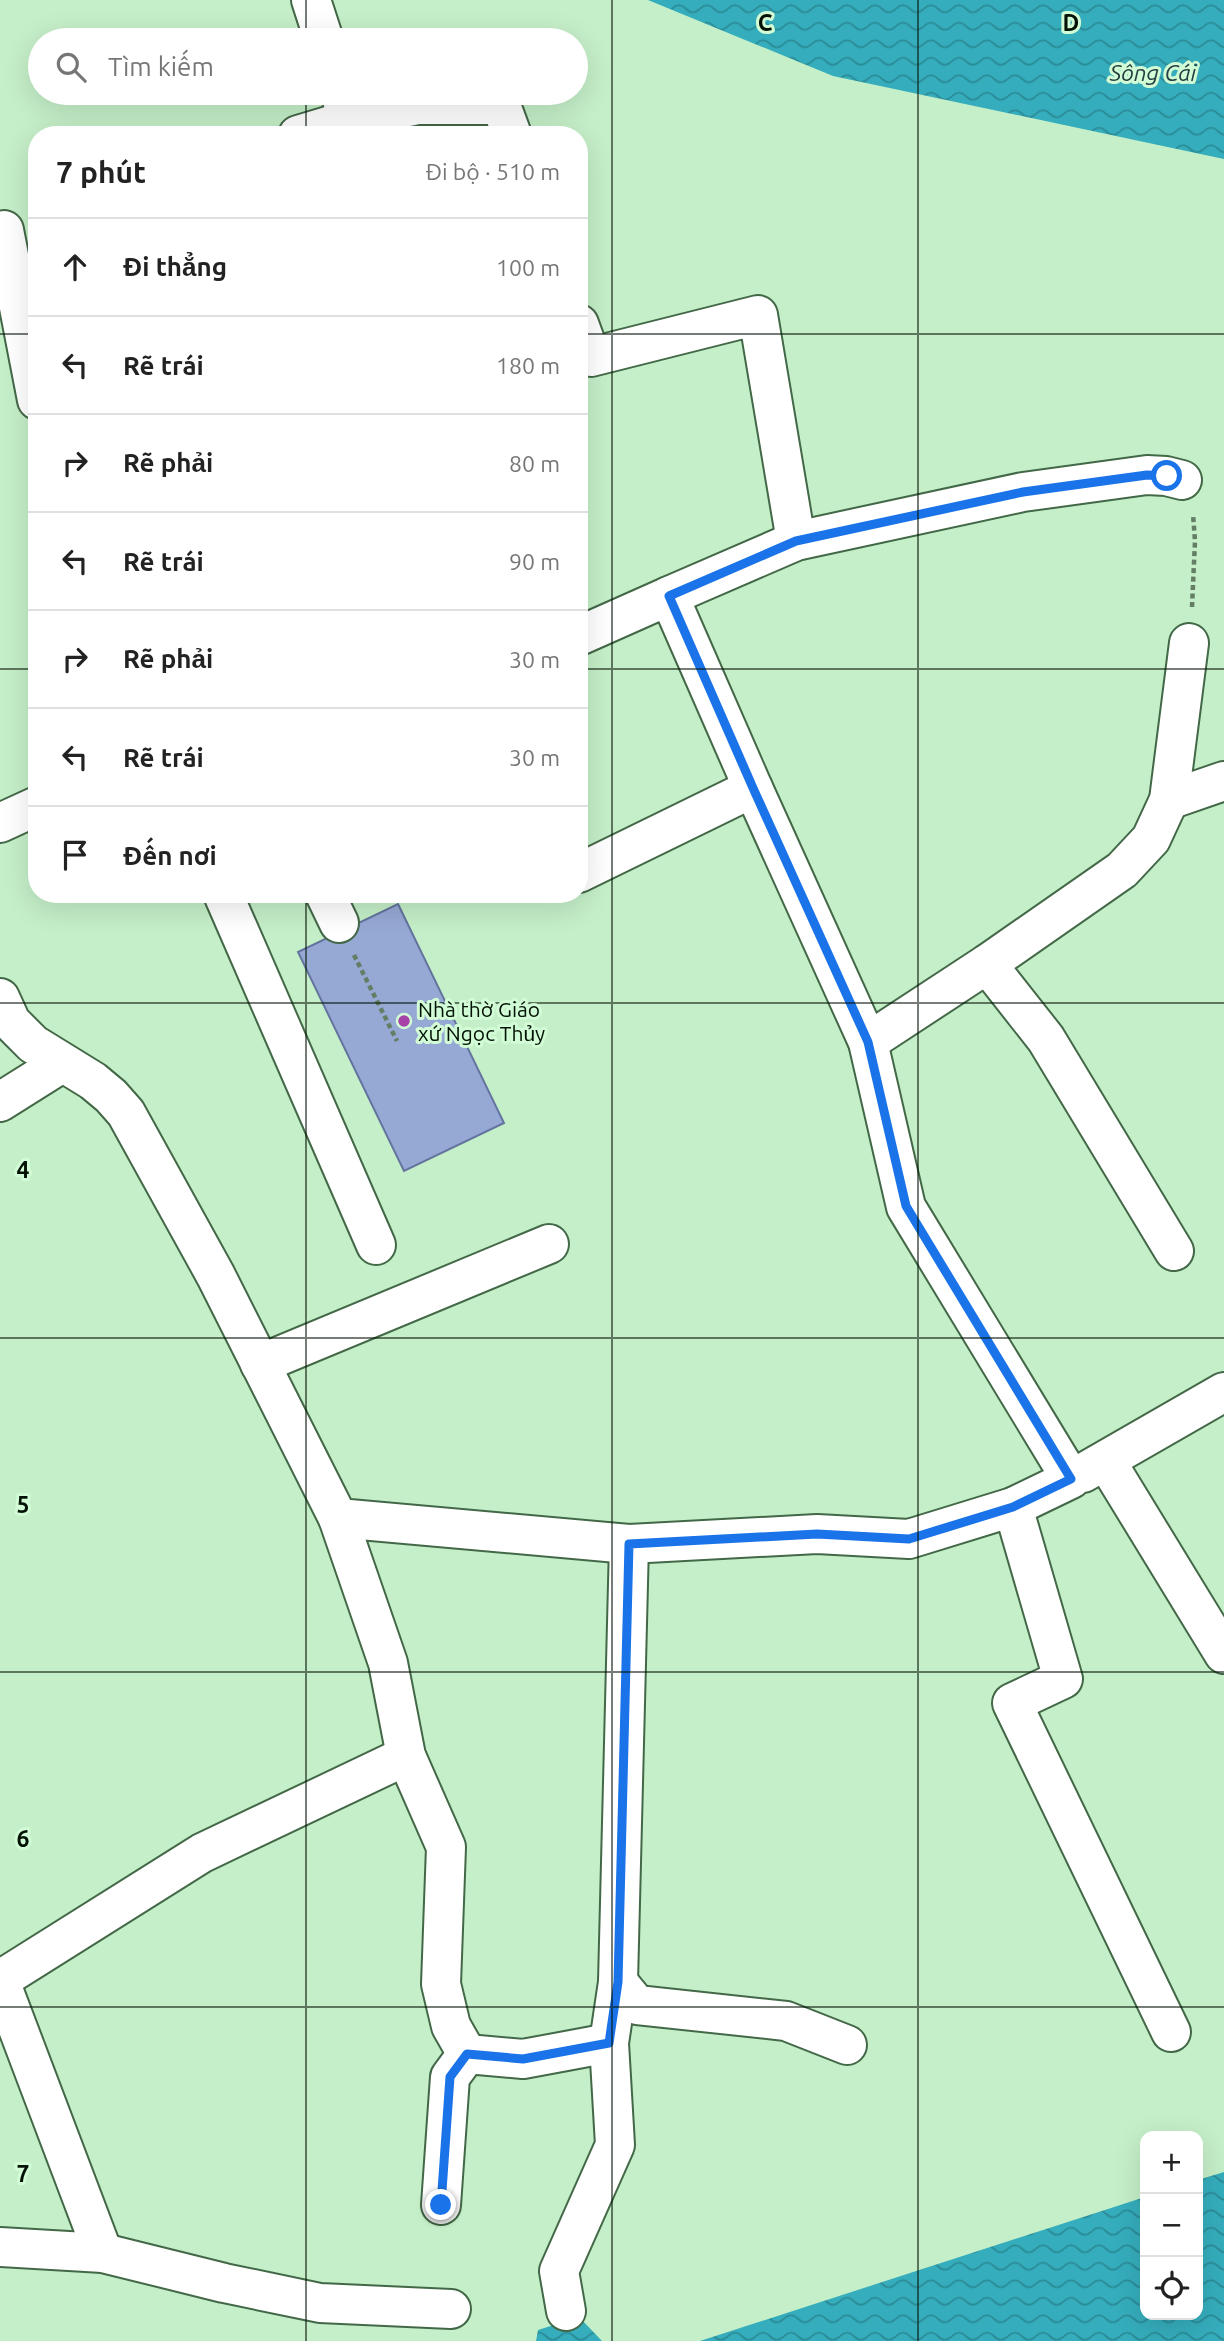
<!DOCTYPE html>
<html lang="vi">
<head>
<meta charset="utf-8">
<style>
  :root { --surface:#fff; --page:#f6f6f6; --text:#222; --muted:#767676; --line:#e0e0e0 }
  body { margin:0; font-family:Ubuntu,sans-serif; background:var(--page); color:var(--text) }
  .controls { position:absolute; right:21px; bottom:21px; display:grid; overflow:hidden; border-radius:14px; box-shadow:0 7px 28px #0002 }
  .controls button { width:63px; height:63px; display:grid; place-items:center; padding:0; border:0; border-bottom:2px solid var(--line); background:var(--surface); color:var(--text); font:35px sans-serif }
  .stop { position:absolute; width:21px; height:21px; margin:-16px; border:5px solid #1a73e8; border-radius:50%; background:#fff }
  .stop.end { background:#1a73e8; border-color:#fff; box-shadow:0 2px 7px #0008 }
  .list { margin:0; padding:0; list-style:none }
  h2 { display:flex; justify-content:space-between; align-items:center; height:91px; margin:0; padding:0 28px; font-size:30px }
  h2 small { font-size:23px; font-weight:400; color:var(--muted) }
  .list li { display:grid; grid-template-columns:46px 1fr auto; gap:21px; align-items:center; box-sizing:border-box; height:98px; padding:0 28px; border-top:2px solid var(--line) }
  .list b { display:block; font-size:26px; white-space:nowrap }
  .list em { font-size:23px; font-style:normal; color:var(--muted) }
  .icon { flex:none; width:38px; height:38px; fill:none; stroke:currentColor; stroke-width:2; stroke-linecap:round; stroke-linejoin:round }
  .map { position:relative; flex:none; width:1224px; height:2341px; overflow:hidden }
  .search { position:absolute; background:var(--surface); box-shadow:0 7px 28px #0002; left:28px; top:28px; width:560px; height:77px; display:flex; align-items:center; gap:18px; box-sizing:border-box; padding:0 24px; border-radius:38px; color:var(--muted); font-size:26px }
  .panel { position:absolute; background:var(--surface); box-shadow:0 7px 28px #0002; left:28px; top:126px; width:560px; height:777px; border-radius:28px }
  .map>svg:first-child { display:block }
</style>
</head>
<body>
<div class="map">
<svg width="1224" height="2341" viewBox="0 0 1224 2341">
  <defs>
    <pattern id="water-waves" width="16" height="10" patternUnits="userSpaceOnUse" patternTransform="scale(1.75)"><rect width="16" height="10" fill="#35adbc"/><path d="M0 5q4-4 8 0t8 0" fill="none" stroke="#2b8b97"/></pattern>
  </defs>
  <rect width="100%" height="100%" fill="#c5efc8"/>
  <g fill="url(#water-waves)">
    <polygon points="648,0 1224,0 1224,159 833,76"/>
    <polygon points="1224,2172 1224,2341 700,2341 1145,2197 1145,2315 1198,2315 1198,2180"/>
    <polygon points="579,2317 602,2341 536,2341 538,2330"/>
  </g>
  <polygon fill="#96a9d5" stroke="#63749e" stroke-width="2" points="398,904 504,1123 404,1171 298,952"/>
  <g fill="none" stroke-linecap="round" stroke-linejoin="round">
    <g stroke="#436847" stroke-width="42">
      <g id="minor">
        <polyline points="311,0 324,40"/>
        <polyline points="340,93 348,120 418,105 501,105 512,135"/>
        <polyline points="298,135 348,120"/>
        <polyline points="0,231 4,230 37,400"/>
        <polyline points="579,324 591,357 758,315 796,541"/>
        <polyline points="669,596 796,541 1023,492 1147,475 1166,476 1182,480"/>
        <polyline points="1169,800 1224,781"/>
        <polyline points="0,823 37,806"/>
        <polyline points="579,873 753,788"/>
        <polyline points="223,894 376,1245"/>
        <polyline points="325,894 339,923"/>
        <polyline points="987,964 1046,1039 1174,1251"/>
        <polyline points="0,998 11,1022 33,1044 93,1081 111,1096 126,1113 216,1276 338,1518 629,1544 817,1534 909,1539 1013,1507 1071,1479 906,1207 868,1042 753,788 669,596 579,636"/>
        <polyline points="868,1042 987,964 1122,870 1151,839 1169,800 1189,643"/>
        <polyline points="0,1102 62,1063"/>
        <polyline points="260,1364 549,1244"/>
        <polyline points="1106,1461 1224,1654"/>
        <polyline points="1083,1473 1224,1392"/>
        <polyline points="1013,1507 1063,1679 1012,1703 1171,2032"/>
        <polyline points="338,1518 388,1663 406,1756 446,1847 441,1984 451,2026 467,2054"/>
        <polyline points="0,1980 202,1853 406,1756"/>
        <polyline points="0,1981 103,2253"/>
        <polyline points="618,1982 637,2005 786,2021 847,2045"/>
        <polyline points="441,2205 450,2077 467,2054 523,2059 609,2043"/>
        <polyline points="0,2247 103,2253 224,2283 320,2303 451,2309"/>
        <polyline points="566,2311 559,2271 615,2145 609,2043 618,1982 629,1544"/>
      </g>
    </g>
    <g stroke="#637e65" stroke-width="4.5" stroke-dasharray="5 3.5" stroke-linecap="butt">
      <polyline points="1192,607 1195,541 1193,514"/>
      <polyline points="354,955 397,1041"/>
    </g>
    <use href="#minor" stroke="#fff" stroke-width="38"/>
  </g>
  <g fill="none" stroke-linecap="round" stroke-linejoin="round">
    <polyline stroke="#1a73e8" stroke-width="9" points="441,2205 450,2077 467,2054 523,2059 609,2043 618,1982 629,1544 817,1534 909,1539 1013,1507 1071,1479 906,1206 868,1042 753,788 669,596 796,541 1023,492 1147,475 1167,476"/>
  </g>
  <path fill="none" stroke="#041206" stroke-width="2" stroke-opacity="0.55" d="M306 0V40M612 0V2341M918 0V2341M306 93V135M0 334H37M579 334H1224M0 669H37M579 669H1224M306 894V2341M0 1003H1224M0 1338H1224M0 1672H1224M0 2007H1224"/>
  <circle fill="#a642a8" stroke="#d2fcd5" stroke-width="2.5" cx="404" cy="1021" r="7"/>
  <g text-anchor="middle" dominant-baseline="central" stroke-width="6" stroke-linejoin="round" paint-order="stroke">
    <g font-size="21" fill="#041206" stroke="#d2fcd5" text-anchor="start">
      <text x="418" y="1009">Nhà thờ Giáo<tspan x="418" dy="24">xứ Ngọc Thủy</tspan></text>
    </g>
    <g font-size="23" font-style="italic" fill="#253f42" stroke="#d2fcd5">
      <text x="1153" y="72">Sông Cái</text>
    </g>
  </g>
  <g font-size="23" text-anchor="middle" font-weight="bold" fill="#041206" stroke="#d2fcd5" stroke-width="6" stroke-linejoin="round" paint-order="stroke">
    <text x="765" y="31">C</text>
    <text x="1071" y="31">D</text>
    <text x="23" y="1178">4</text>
    <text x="23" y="1513">5</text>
    <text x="23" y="1847">6</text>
    <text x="23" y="2182">7</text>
  </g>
</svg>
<div class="controls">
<button>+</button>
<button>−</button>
<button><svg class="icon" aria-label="locate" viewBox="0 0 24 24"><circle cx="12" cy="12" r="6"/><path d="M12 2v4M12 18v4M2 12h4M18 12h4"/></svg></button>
</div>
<div class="stop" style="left:1167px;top:476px"></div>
<div class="stop end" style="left:441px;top:2205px"></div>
<div class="search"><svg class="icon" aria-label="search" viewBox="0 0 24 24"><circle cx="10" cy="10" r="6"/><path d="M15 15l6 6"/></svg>Tìm kiếm</div>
<section class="panel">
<h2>7 phút<small>Đi bộ · 510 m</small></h2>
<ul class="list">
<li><svg class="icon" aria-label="ahead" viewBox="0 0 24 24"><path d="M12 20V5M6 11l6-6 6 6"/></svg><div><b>Đi thẳng</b></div><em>100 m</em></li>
<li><svg class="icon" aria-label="left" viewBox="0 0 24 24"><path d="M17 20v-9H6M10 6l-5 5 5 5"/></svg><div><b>Rẽ trái</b></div><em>180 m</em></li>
<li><svg class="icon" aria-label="right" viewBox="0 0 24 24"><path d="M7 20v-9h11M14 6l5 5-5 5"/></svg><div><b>Rẽ phải</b></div><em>80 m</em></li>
<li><svg class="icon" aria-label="left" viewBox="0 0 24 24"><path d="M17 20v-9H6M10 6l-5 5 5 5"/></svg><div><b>Rẽ trái</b></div><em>90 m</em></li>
<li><svg class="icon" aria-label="right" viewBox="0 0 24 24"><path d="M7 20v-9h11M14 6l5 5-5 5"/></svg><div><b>Rẽ phải</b></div><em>30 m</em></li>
<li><svg class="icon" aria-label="left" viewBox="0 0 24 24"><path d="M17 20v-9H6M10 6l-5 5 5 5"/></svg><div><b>Rẽ trái</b></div><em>30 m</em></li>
<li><svg class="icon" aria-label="arrive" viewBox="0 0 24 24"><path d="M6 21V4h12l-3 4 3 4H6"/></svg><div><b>Đến nơi</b></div></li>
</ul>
</section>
</div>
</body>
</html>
